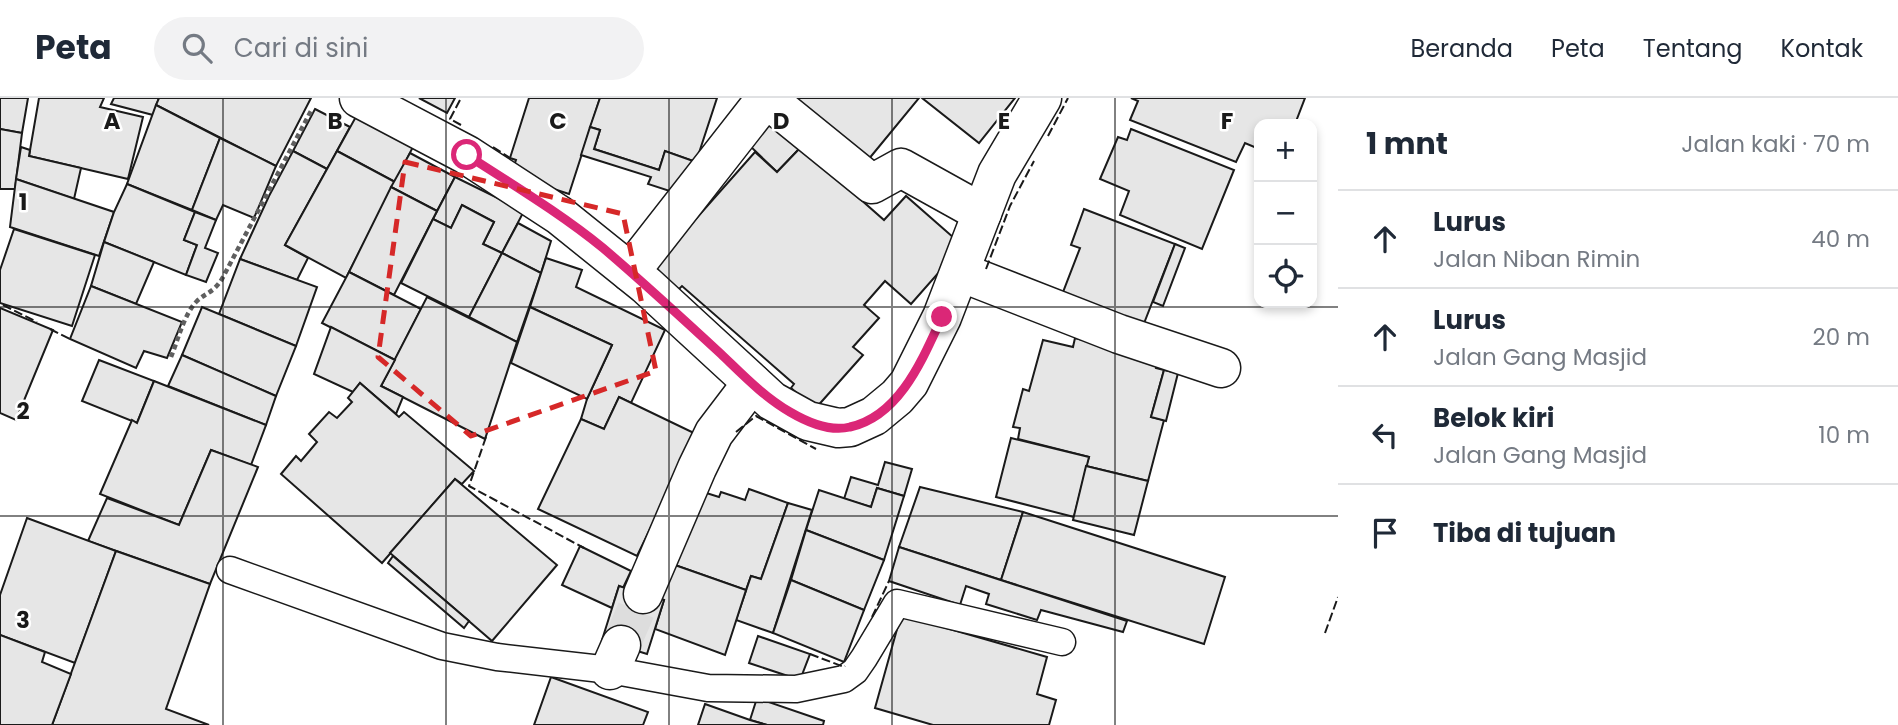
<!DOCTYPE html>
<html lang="id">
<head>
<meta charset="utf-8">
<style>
  :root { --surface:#fff; --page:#f2f2f3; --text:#1f2937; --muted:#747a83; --line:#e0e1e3 }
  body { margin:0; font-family:Poppins,sans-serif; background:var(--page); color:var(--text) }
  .controls { position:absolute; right:21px; top:21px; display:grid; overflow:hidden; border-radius:14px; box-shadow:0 4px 10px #0003 }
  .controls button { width:63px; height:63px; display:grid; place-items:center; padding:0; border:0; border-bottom:2px solid var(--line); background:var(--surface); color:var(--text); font:35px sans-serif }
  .stop { position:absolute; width:21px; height:21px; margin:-16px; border:5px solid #db2777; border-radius:50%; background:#fff }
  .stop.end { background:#db2777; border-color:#fff; box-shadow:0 2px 7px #0008 }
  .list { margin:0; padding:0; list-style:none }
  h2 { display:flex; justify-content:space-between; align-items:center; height:91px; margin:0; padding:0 28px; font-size:30px }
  h2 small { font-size:23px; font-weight:400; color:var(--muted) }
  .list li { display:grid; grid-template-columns:46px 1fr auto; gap:21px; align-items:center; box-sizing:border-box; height:98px; padding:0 28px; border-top:2px solid var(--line) }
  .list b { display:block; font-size:26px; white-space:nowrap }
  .list p { margin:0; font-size:23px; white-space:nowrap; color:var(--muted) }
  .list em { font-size:23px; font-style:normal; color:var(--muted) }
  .icon { flex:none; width:38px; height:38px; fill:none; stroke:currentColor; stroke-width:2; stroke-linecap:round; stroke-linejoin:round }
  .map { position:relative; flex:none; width:1338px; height:627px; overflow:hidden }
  header { display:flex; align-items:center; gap:42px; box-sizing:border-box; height:98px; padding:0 35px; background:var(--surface); border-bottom:2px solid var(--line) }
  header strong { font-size:33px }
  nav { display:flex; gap:38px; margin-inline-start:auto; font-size:24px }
  .search { width:490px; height:63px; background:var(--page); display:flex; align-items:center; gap:18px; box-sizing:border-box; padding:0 24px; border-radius:38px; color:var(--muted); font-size:26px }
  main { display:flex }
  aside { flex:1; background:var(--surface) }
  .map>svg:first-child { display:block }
</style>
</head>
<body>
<header>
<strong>Peta</strong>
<div class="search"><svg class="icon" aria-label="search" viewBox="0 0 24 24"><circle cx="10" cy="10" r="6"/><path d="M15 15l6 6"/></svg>Cari di sini</div>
<nav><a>Beranda</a><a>Peta</a><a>Tentang</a><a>Kontak</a></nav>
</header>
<main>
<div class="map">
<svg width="1338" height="627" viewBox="0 0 1338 627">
  <rect width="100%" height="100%" fill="#fff"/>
  <g fill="#e6e6e6" stroke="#1a1a1a" stroke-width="2">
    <polygon points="0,0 28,0 22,35 0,31"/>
    <polygon points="39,0 104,0 100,9 143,19 128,81 29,58"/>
    <polygon points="114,0 159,0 153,17 111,6"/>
    <polygon points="159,0 311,0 276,68 156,7"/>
    <polygon points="419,0 455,0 447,15"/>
    <polygon points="529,0 600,0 569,96 511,77 516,62 510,60"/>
    <polygon points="600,0 717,0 696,64 665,53 659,72 594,51 600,32 590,29"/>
    <polygon points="790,0 919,0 868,62"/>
    <polygon points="922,0 1015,0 979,45"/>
    <polygon points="1131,0 1305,0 1295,26 1259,26 1259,51 1245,45 1236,64 1130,22 1138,3"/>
    <polygon points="156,7 220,40 192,112 127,86"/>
    <polygon points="315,11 350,29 327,71 293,53"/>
    <polygon points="358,15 414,47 395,84 337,53"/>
    <polygon points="775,18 801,49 777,74 748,46"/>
    <polygon points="590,29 600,32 594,51 659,72 665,53 696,64 685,98 648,86 651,79 581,57"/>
    <polygon points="0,31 22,35 15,91 0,91"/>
    <polygon points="1131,31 1234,72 1202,151 1120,117 1129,93 1100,81 1118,39 1127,42"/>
    <polygon points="220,40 276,68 254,120 223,107 216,122 192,112"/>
    <polygon points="21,49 30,52 29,58 81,70 74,101 16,81"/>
    <polygon points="801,49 884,122 906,98 954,140 941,172 911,206 885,183 864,207 879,220 853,249 863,257 815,311 791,290 794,286 682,188 673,197 648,175 755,54 777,74"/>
    <polygon points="293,53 327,71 285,147 308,160 297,182 240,161 269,98"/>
    <polygon points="337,53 395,84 346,180 285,147"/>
    <polygon points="410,55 455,79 437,113 391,89"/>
    <polygon points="455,79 524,113 502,155 483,146 494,124 462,107 451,130 433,121"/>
    <polygon points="16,81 114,114 99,158 10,129"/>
    <polygon points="127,86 195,114 184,142 197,147 186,177 104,144 114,114"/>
    <polygon points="391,89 437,113 394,197 349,174"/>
    <polygon points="462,107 494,124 483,146 502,155 469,219 401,185 433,121 451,130"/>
    <polygon points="1084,111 1175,146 1141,233 1060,202 1080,150 1071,147"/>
    <polygon points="195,114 216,122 205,150 218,155 206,184 186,177 197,147 184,142"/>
    <polygon points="518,125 551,143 541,175 502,155"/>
    <polygon points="14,131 95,157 72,228 0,205 0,172"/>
    <polygon points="104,144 154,164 136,206 91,188"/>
    <polygon points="1175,146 1185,150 1163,208 1153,204"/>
    <polygon points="502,155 541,175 517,244 469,219"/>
    <polygon points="546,160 582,172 576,189 665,232 631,305 619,299 604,331 581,321 587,301 612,247 530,209"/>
    <polygon points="240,161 317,189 296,248 219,216"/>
    <polygon points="349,174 421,211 395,262 322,225"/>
    <polygon points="91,188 182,224 167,260 144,253 136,270 70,241"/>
    <polygon points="427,199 517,244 485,341 381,288"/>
    <polygon points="202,209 296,248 276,298 182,257"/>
    <polygon points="530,209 612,247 587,301 511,265"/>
    <polygon points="0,210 53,232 16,322 0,315"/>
    <polygon points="331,229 395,262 381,288 403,299 396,316 360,285 353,294 314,276"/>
    <polygon points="1075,240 1158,261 1156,270 1164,272 1151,319 1164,322 1148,383 1086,368 1089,359 1018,341 1020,330 1013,329 1023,291 1029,293 1043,242 1073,249"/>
    <polygon points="182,257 276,298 266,327 168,288"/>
    <polygon points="99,262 154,283 137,325 82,303"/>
    <polygon points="1164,272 1178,275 1166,323 1151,319"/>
    <polygon points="154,283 266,327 251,367 211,352 179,427 100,396 132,322 137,325"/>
    <polygon points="360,285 399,319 404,314 474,373 462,386 455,381 382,465 281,376 296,358 301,363 317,344 309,336 329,314 337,320 352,304 348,300"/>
    <polygon points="619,299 696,336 637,458 538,411 581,321 604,331"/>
    <polygon points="1011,340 1089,359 1074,419 996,399"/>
    <polygon points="211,352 258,369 210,486 88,443 107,400 179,427"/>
    <polygon points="885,364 912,371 904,398 877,390 871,409 844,401 851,379 878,387"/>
    <polygon points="1086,368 1148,383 1134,437 1073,422"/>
    <polygon points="455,381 557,467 492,543 390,455"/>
    <polygon points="920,389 1023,414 1001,482 899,449"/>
    <polygon points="877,390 904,398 884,462 806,432 819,392 871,409"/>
    <polygon points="749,391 788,405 761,481 751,478 746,492 672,466 700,393 719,399 721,394 745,402"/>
    <polygon points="788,405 812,412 773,535 736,522 751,478 761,481"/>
    <polygon points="1023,414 1225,479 1204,546 1001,482"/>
    <polygon points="27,420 116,453 75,565 0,537 0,497"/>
    <polygon points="806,432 884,462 864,512 791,482"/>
    <polygon points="580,448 631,473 623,490 619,488 612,510 562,487"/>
    <polygon points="899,449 1127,523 1123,534 1041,512 1037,522 986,506 989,496 966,488 960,507 889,483"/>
    <polygon points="116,453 210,486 166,611 209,627 52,627"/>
    <polygon points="393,458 469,523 464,530 388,465"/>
    <polygon points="672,466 746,492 725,557 655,531 664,502 660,501"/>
    <polygon points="791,482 864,512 844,564 773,535"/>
    <polygon points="619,488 664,502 647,556 602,542"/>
    <polygon points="901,517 1047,559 1037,596 1056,602 1049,627 933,627 875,610"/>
    <polygon points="0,537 45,554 42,564 71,576 52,627 0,627"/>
    <polygon points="758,538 810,556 800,582 749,565"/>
    <polygon points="551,579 648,614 643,627 534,627"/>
    <polygon points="757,600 824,623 823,627 767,627 750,622"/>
    <polygon points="705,606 750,622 767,627 698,627"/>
  </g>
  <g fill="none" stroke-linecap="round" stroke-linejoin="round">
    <polyline stroke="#ddd" stroke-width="38" stroke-dasharray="38 19" stroke-linecap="butt" points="621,547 643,496"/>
    <g stroke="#1a1a1a" stroke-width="29">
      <polyline id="lane" points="230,472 442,548 497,559 610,572 708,590 796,591 844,581 855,573 864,560 897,505 1062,544"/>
    </g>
    <g stroke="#1a1a1a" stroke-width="41">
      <g id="street">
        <polyline points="359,0 467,57 559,117 646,187 772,303 808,323 838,330 850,329 874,318 897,299 909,285 942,219 997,76 1042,0"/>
        <polyline points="766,0 872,86 901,70 982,115"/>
        <polyline points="630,174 766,0"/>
        <polyline points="960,174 1119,236 1221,270"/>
        <polyline points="643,496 697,370 714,335 752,285"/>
        <polyline points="610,572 621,547"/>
      </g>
    </g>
    <path stroke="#5f5f5f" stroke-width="4.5" stroke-dasharray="5 3.5" stroke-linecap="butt" d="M171 259C178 242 184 216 197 203 207 194 213 195 222 181L311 13"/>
    <use href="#lane" stroke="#fff" stroke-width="26"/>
    <use href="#street" stroke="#fff" stroke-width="38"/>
    <g stroke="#1a1a1a" stroke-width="2" stroke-dasharray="9 3.5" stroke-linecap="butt">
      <polyline points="461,27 450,21 461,0"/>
      <polyline points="1048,38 1068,0"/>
      <polyline points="493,49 510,60"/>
      <polyline points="986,171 1010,108 1034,63"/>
      <polyline points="3,207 37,224"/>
      <polyline points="50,231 70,241"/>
      <polyline points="736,334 756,318 816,351"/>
      <polyline points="486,339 469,388 584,450"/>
      <polyline points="872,519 889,483"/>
      <polyline points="1325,535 1338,499"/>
      <polyline points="810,556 844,569 845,568"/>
    </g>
  </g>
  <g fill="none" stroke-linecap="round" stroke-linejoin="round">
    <path stroke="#db2777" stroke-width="9" d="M467 57C513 87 560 115 603 150 643 184 682 220 721 256 743 277 764 299 790 314 807 324 830 334 850 329 900 318 923 260 942 219"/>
  </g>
  <path fill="none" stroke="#d62828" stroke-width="5" stroke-dasharray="14 9" stroke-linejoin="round" d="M405 64 623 116 656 273 471 338 378 259Z"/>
  <path fill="none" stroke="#1a1a1a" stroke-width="2" stroke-opacity="0.55" d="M223 0V627M446 0V627M669 0V627M892 0V627M1115 0V627M0 209H1338M0 418H1338"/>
  <g font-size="23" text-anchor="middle" font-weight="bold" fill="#1a1a1a" stroke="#fff" stroke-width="5" stroke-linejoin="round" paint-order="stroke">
    <text x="112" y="31">A</text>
    <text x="335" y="31">B</text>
    <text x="558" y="31">C</text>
    <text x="781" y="31">D</text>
    <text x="1004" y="31">E</text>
    <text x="1227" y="31">F</text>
    <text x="23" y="112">1</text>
    <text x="23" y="321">2</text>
    <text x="23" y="530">3</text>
  </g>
</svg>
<div class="controls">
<button>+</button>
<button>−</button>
<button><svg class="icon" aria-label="locate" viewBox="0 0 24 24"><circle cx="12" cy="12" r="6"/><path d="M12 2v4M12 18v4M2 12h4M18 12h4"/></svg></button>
</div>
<div class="stop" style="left:467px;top:57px"></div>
<div class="stop end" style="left:942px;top:219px"></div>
</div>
<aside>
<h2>1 mnt<small>Jalan kaki · 70 m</small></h2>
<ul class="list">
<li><svg class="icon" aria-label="ahead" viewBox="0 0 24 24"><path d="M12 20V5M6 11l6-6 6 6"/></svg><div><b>Lurus</b><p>Jalan Niban Rimin</p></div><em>40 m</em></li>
<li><svg class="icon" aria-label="ahead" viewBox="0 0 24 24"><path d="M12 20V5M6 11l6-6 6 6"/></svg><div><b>Lurus</b><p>Jalan Gang Masjid</p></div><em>20 m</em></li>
<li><svg class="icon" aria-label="left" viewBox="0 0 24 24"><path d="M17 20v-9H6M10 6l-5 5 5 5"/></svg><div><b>Belok kiri</b><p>Jalan Gang Masjid</p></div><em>10 m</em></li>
<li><svg class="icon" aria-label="arrive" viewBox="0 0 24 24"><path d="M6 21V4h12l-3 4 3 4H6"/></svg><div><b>Tiba di tujuan</b></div></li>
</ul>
</aside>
</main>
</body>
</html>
